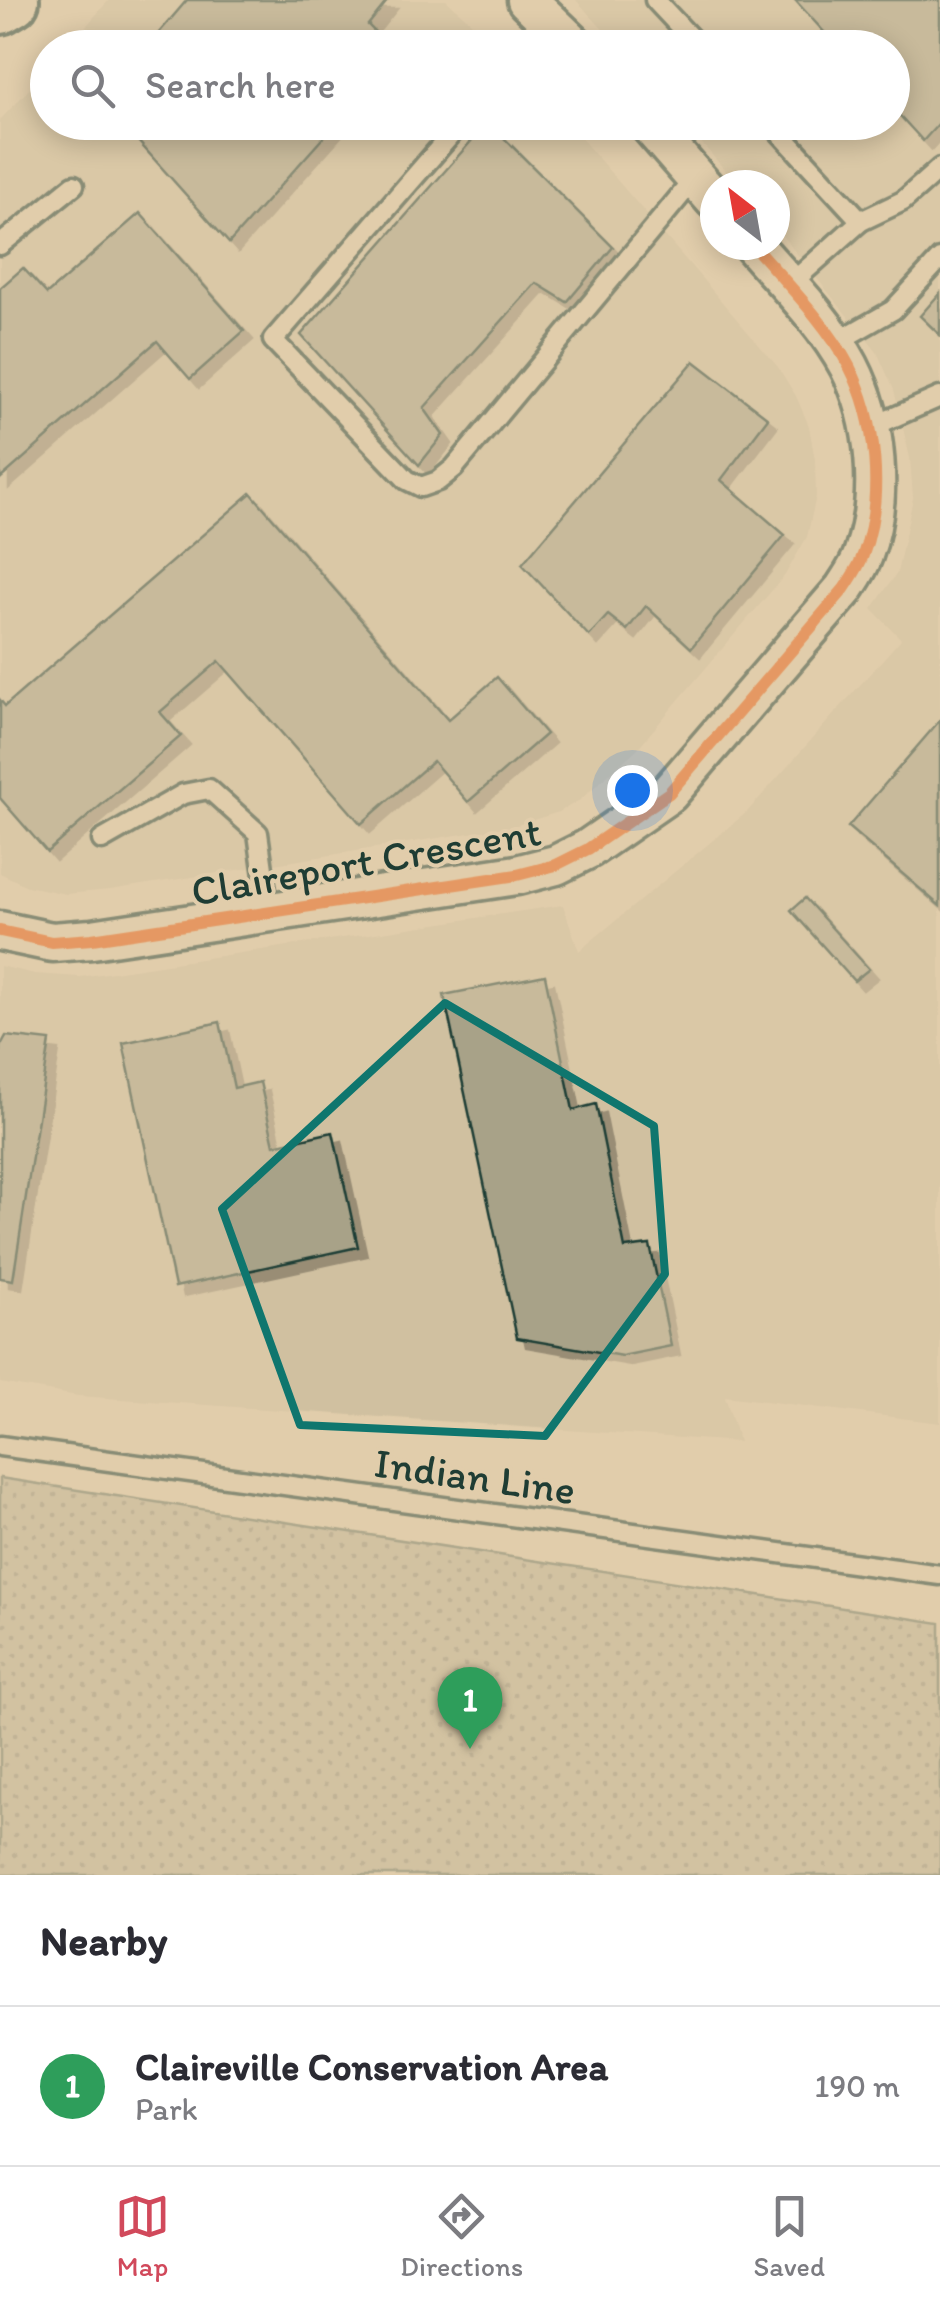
<!DOCTYPE html>
<html lang="en">
<head>
<meta charset="utf-8">
<style>
  :root { --surface:#fff; --page:#f7f7f7; --text:#2b2b33; --muted:#7c7c81; --line:#e1e1e2; --accent:#d1495b }
  body { margin:0; font-family:Itim,sans-serif; background:var(--page); color:var(--text) }
  .compass { position:absolute; left:700px; top:170px; width:90px; height:90px; border-radius:50%; background:var(--surface); box-shadow:0 5px 25px #0003; rotate:329deg }
  .you { position:absolute; left:632px; top:790px; width:35px; height:35px; margin:-25px; border:8px solid #fff; border-radius:50%; background:#1a73e8; box-shadow:0 0 0 15px #1a73e833 }
  .badge { display:grid; place-items:center; width:65px; height:65px; border-radius:50%; background:var(--accent); color:#fff; font-size:32px; font-weight:700 }
  .pin { position:absolute; translate:-50% -82px; filter:drop-shadow(0 2px 5px #0008) }
  .pin::after { content:''; position:absolute; top:52px; width:35px; height:30px; background:inherit; clip-path:polygon(0 0,100% 0,50% 100%) }
  .list { margin:0; padding:0; list-style:none }
  h2 { display:flex; justify-content:space-between; align-items:center; height:130px; margin:0; padding:0 40px; font-size:42px }
  h2 small { font-size:32px; font-weight:400; color:var(--muted) }
  .list li { display:grid; grid-template-columns:65px 1fr auto; gap:30px; align-items:center; box-sizing:border-box; height:160px; padding:0 40px; border-top:2px solid var(--line) }
  .list b { display:block; font-size:38px; white-space:nowrap }
  .list p { margin:0; font-size:32px; white-space:nowrap; color:var(--muted) }
  .list em { font-size:32px; font-style:normal; color:var(--muted) }
  .icon { flex:none; width:55px; height:55px; fill:none; stroke:currentColor; stroke-width:2; stroke-linecap:round; stroke-linejoin:round }
  .map { position:relative; flex:none; width:940px; height:1875px; overflow:hidden }
  .search { position:absolute; background:var(--surface); box-shadow:0 5px 25px #0003; left:30px; right:30px; top:30px; height:110px; display:flex; align-items:center; gap:25px; box-sizing:border-box; padding:0 35px; border-radius:55px; color:var(--muted); font-size:38px }
  .sheet { height:290px; background:var(--surface) }
  nav { display:flex; justify-content:space-around; align-items:center; box-sizing:border-box; height:140px; border-top:2px solid var(--line); background:var(--surface); font-size:28px; color:var(--muted) }
  nav a { display:grid; justify-items:center; gap:5px }
  nav .on { color:var(--accent) }
  .map>svg:first-child { display:block }
</style>
</head>
<body>
<div class="map">
<svg width="940" height="1875" viewBox="0 0 940 1875">
  <defs>
    <pattern id="grass-dots" width="8" height="8" patternUnits="userSpaceOnUse" patternTransform="scale(2.5)"><rect width="8" height="8" fill="#beb396"/><path d="M2 2h.1M6 6h.1" fill="none" stroke="#9a937b" stroke-width="1.8" stroke-linecap="round"/></pattern>
    <filter id="shadow"><feDropShadow dx="9" dy="9" stdDeviation="0" flood-color="#0004"/></filter>
  </defs>
  <rect width="100%" height="100%" fill="#e1cdab"/>
  <filter id="ink" filterUnits="userSpaceOnUse"><feTurbulence type="fractalNoise" baseFrequency=".01" numOctaves="2"/><feDisplacementMap in="SourceGraphic" scale="20" xChannelSelector="R" yChannelSelector="G"/><feConvolveMatrix kernelMatrix="1 2 1 2 8 2 1 2 1" color-interpolation-filters="sRGB"/></filter>
  <g filter="url(#ink)">
    <g fill="#d0c0a0">
      <polygon points="109,0 446,0 499,47 67,48"/>
      <polygon points="576,0 940,0 940,1423 725,1396 739,1442 78,1396 0,1383 0,966 35,974 80,977 563,905 579,951 747,812 901,639 872,609 897,573 913,498 910,458 894,390 877,352 775,227 775,185 738,185 684,123 892,122 892,48 619,47"/>
      <polygon points="47,70 48,122 568,123 778,367 796,396 809,426 815,460 816,496 807,537 785,575 637,749 580,800 559,812 514,826 110,890 66,894 27,886 0,873 0,120"/>
    </g>
    <polygon fill="url(#grass-dots)" stroke="#6e7865" stroke-width="2.5" points="0,1478 940,1623 940,1875 0,1875"/>
    <g fill="#a8a288" stroke="#1f3d34" stroke-width="2.5" filter="url(#shadow)">
      <polygon points="187,0 388,0 368,25 391,48 146,48"/>
      <polygon points="795,0 940,0 940,122 923,141 892,107 892,48 808,48 824,32"/>
      <polygon points="121,122 337,122 229,243"/>
      <polygon points="488,122 613,247 567,302 536,283 424,408 443,435 419,465 301,335"/>
      <polygon points="140,213 244,331 190,379 157,341 0,479 0,288 23,268 47,294"/>
      <polygon points="940,293 940,335 920,316"/>
      <polygon points="694,361 768,418 721,480 785,535 691,648 646,606 627,630 608,615 589,636 522,564"/>
      <polygon points="251,493 448,720 497,677 546,734 468,802 433,761 361,824 219,661 160,712 181,736 47,852 0,798 0,700 5,706"/>
      <polygon points="940,720 940,906 848,827"/>
      <polygon points="805,898 869,969 854,981 791,910"/>
      <polygon points="545,975 573,1110 596,1104 625,1248 650,1245 671,1346 622,1356 517,1338 444,995"/>
      <polygon points="220,1022 234,1088 260,1082 274,1145 333,1132 358,1247 175,1287 123,1043"/>
      <polygon points="6,1036 50,1041 13,1280 0,1278 0,1047"/>
    </g>
    <g fill="none" stroke-linecap="round" stroke-linejoin="round">
      <g stroke="#1f3d34" stroke-width="25">
        <g id="service">
          <polyline points="655,0 700,48"/>
          <polyline points="527,48 550,21"/>
          <polyline points="462,122 273,340 407,480 421,487 438,481 454,468 695,178"/>
          <polyline points="770,122 861,221"/>
          <polyline points="0,245 74,185"/>
          <polyline points="788,286 861,221 903,201 940,168"/>
          <polyline points="835,343 893,310 940,259"/>
          <polyline points="869,428 940,397"/>
          <polyline points="102,840 183,794 209,789 258,833 269,912"/>
          <polyline points="0,1446 940,1575"/>
        </g>
      </g>
      <g stroke="#1f3d34" stroke-width="45">
        <g id="minor">
          <polyline points="527,0 577,48"/>
          <polyline points="647,122 715,200"/>
          <path d="M0 931 52 942 92 939 517 875 556 865 588 849 669 793 844 589C851 578 859 567 863 555 884 498 877 420 849 366 825 321 786 283 753 245"/>
        </g>
      </g>
      <g stroke="#1f3d34" stroke-width="60">
        <polyline id="secondary" points="0,7 12,0"/>
      </g>
      <use href="#service" stroke="#e1cdab" stroke-width="18"/>
      <use href="#minor" stroke="#e1cdab" stroke-width="38"/>
      <use href="#secondary" stroke="#e1cdab" stroke-width="52"/>
      <g stroke="#e1cdab" stroke-width="19">
        <path id="cycleway" d="M0 931 52 942 92 939 517 875 556 865 588 849 669 793 844 589C851 578 859 567 863 555 884 498 877 420 849 366 825 321 786 283 753 245"/>
      </g>
      <use href="#cycleway" stroke="#e8590c" stroke-width="12"/>
    </g>
  </g>
  <path d="M0 0H940V1875H0ZM445 1003 654 1126 665 1274 545 1436 300 1425 222 1209Z" fill="#e1cdab" fill-opacity=".55" fill-rule="evenodd"/>
  <path fill="none" stroke="#0f766e" stroke-width="8" stroke-linejoin="round" d="M445 1003 654 1126 665 1274 545 1436 300 1425 222 1209Z"/>
  <g text-anchor="middle" dominant-baseline="central" stroke-width="8" stroke-linejoin="round" paint-order="stroke">
    <g font-size="42" fill="#1f3d34" stroke="#e1cdab">
      <text transform="translate(366 861) rotate(-10)">Claireport Crescent</text>
      <text transform="translate(475 1476) rotate(8)">Indian Line</text>
    </g>
  </g>
</svg>
<svg class="compass" viewBox="-18 -18 36 36"><path d="M0-13l5 13h-10z" fill="#e53935"/><path d="M0 13l5-13h-10z" fill="#7c7c81"/></svg>
<div class="you"></div>
<div class="pin badge" style="left:470px;top:1749px;background:#2e9e5b">1</div>
<div class="search"><svg class="icon" aria-label="search" viewBox="0 0 24 24"><circle cx="10" cy="10" r="6"/><path d="M15 15l6 6"/></svg>Search here</div>
</div>
<section class="sheet">
<h2>Nearby<small></small></h2>
<ul class="list">
<li><span class="badge" style="background:#2e9e5b">1</span><div><b>Claireville Conservation Area</b><p>Park</p></div><em>190 m</em></li>
</ul>
</section>
<nav>
<a class="on"><svg class="icon" aria-label="map" viewBox="0 0 24 24"><path d="M3 6l6-2 6 2 6-2v14l-6 2-6-2-6 2zM9 4v14M15 6v14"/></svg>Map</a>
<a><svg class="icon" aria-label="directions" viewBox="0 0 24 24"><path d="M12 3l9 9-9 9-9-9zM9 14v-3h6M13 9l2 2-2 2"/></svg>Directions</a>
<a><svg class="icon" aria-label="saved" viewBox="0 0 24 24"><path d="M7 4h10v16l-5-4-5 4z"/></svg>Saved</a>
</nav>
</body>
</html>
